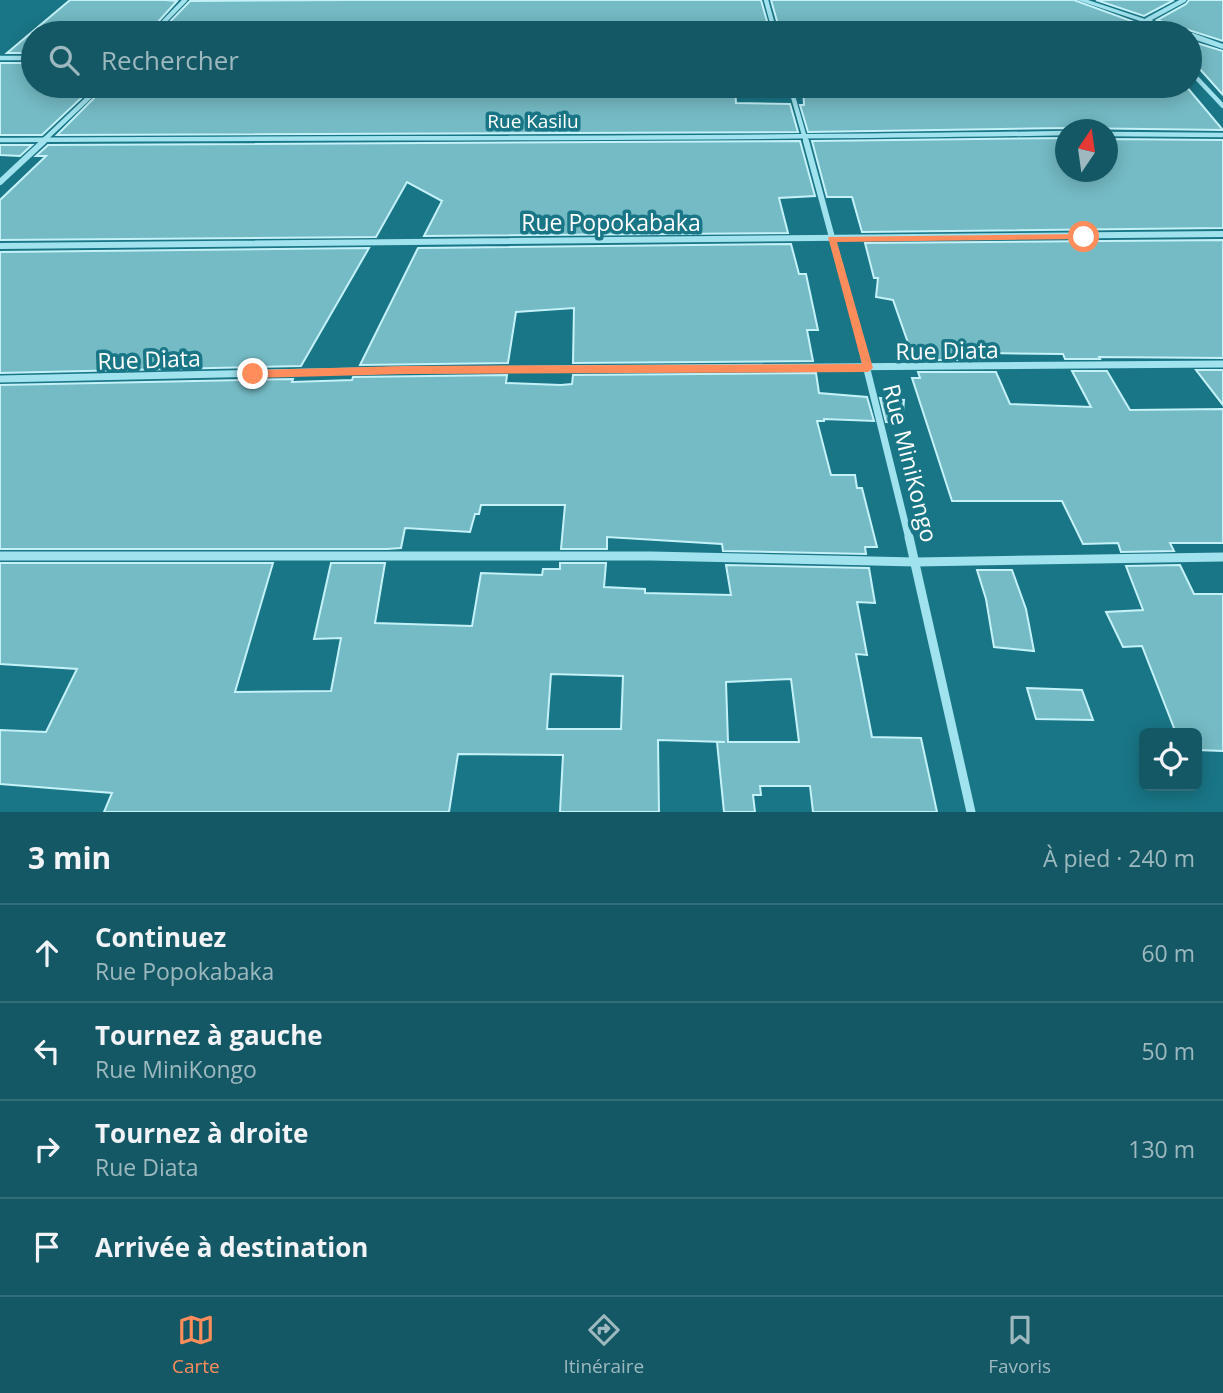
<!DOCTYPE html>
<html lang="fr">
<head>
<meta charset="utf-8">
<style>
  :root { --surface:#135864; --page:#1c5e6a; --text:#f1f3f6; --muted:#9db8bf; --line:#326e78; --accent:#ff8c5b }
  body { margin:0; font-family:"Open Sans",sans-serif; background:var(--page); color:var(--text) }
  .controls { position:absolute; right:21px; bottom:21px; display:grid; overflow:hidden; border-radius:10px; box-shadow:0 4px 18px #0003 }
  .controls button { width:63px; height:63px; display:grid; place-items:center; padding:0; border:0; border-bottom:2px solid var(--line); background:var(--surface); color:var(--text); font:35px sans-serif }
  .compass { position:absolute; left:1055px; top:119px; width:63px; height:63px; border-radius:50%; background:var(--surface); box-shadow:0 4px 18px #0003; rotate:13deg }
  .stop { position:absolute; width:21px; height:21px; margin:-16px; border:5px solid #ff8c5b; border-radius:50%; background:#fff }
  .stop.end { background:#ff8c5b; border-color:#fff; box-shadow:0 2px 7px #0008 }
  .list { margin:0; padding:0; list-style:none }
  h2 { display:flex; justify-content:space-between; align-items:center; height:91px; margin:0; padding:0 28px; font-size:30px }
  h2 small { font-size:23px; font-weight:400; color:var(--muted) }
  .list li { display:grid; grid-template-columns:46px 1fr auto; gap:21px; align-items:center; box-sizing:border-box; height:98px; padding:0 28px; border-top:2px solid var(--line) }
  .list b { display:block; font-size:26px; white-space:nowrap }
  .list p { margin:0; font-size:23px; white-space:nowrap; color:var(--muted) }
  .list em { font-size:23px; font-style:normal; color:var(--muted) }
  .icon { flex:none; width:38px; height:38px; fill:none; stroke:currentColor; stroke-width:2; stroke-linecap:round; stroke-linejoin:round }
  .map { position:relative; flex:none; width:1223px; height:812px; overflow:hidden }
  .search { position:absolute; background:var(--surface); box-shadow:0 4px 18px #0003; left:21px; right:21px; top:21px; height:77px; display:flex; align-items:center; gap:18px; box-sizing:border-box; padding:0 24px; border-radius:38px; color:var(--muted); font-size:26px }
  .sheet { height:483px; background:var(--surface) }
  nav { display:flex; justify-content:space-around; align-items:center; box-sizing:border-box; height:98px; border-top:2px solid var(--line); background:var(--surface); font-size:19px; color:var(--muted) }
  nav a { display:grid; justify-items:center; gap:4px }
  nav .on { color:var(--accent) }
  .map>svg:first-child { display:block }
</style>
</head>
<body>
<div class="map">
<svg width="1223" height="812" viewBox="0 0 1223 812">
  <rect width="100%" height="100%" fill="#197686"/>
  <g fill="#75bbc5" stroke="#c5f2f9" stroke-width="2" fill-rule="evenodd">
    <polygon points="70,0 165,0 177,1 148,33 33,33 33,53 7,53"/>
    <polygon points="349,0 761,0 769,28 736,28 737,33 159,33 190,1"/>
    <polygon points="771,0 1074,0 1148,27 1153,33 798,33 797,29 779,28"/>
    <polygon points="1096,0 1174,0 1144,16"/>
    <polygon points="1189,0 1223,0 1223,41 1157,20 1186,4"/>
    <polygon points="1190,41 1223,51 1223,95 1190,58"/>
    <polygon points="0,63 33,63 33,86 94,86 42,135 0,135"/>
    <polygon points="106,86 735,86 736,103 790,104 798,132 57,135"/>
    <polygon points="803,86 1186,86 1223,130 1066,128 808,132 800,105 804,105"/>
    <polygon points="1066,138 1066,172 1108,172 1108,139 1223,140 1223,228 862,232 852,197 827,197 812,141"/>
    <polygon points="800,141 815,196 779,198 788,233 424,236 442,201 407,182 376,237 0,240 0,200 46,156 36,156 48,145"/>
    <polygon points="0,145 32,145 20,156 0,155"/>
    <polygon points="1223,240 1223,358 1099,357 1100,359 1065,359 1063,354 987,353 990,360 914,360 893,300 876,297 878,278 874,278 865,243"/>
    <polygon points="791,244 799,274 806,274 818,330 807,330 813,361 573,363 574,308 516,312 508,363 360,365 418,248"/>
    <polygon points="369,248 301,366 0,373 0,252"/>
    <polygon points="1196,370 1223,370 1223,405"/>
    <polygon points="1072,371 1107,371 1130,410 1223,409 1223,543 1170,543 1174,551 1121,552 1118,543 1083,544 1062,501 952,501 912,378 920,378 918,372 996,372 1010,404 1091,407"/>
    <polygon points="816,373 819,393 867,397 874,421 824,419 824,421 817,421 831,475 855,475 857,488 862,488 877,547 865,547 866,554 723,551 722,544 607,537 607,549 561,549 565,505 481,505 479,514 475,514 470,532 405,528 401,548 387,549 0,549 0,385 293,379 292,382 352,380 353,377 507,375 506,383 561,385 572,384 573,375"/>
    <polygon points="880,398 904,400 902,423 886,422"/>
    <path d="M0 563H273L235 692 331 691 341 638 314 639 331 563H385L375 623 472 626 481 573 542 575 543 569H560V563H606L604 587 645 589V593L731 595 726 565 869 568 875 603 857 602 867 655 856 654 872 737 921 738 937 812H813L810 786H760L761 795H753L755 812H724L717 742H725L658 740 659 812H560L563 755 458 754 449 812H104L112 793 0 784V730L46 732 77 669 0 664ZM551 674 623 676 621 729H547ZM791 679 799 742H728L726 682Z"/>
    <polygon points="1180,565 1194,594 1223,594 1223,751 1197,750 1197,733 1176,733 1142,646 1123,647 1106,612 1143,610 1126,566"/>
    <polygon points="977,570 1012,570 1026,609 1034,651 994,647 986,599"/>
    <polygon points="1027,688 1082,690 1093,720 1036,719"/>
  </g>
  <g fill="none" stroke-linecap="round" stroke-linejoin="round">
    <g stroke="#a0e2ed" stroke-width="4.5">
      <polyline points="766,0 775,33"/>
      <polyline points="1147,20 1184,0"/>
      <polyline points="1151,22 1159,33"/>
      <polyline points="153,33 185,0"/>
      <polyline points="0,58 33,58"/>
      <polyline points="1190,71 1223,106"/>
      <polyline points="790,86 806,142"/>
      <polyline points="1108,134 1223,135"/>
      <path d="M0 140C355 137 711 140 1066 133"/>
      <polyline points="42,142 101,86"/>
    </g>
    <g stroke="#a0e2ed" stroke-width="6">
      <polyline points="806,141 854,319"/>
      <polyline points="0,182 44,141"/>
      <polyline points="0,246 1223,234"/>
    </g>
    <g stroke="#a0e2ed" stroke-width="7">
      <polyline points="854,317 909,539"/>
      <polyline points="0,379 405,370 1223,364"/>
    </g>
    <g stroke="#a0e2ed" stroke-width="9">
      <polyline points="909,537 971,812"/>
      <polyline points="0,556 651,556 916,562 1223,557"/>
    </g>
    <g fill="#a0e2ed" fill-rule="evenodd">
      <polygon points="1077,0 1088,0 1187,33 1176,33"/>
      <polygon points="1188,33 1193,33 1223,44 1223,49 1190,38 1190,33"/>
    </g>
  </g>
  <polygon fill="#ff8c5b" points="1084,234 1087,235 1087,239 837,242 873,368 868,372 405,374 253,378 247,374 253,370 405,366 862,364 828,237"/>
  <g text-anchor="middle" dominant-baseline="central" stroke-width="7" stroke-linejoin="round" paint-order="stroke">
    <g font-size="19" fill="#fff" stroke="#197686">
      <text x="533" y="121">Rue Kasilu</text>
    </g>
    <g font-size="23" fill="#fff" stroke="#197686">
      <text x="611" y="222">Rue Popokabaka</text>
      <text transform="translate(947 350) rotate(-1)">Rue Diata</text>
      <text transform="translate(149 359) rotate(-2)">Rue Diata</text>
      <text transform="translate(911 463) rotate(76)">Rue MiniKongo</text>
    </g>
  </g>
</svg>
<div class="controls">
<button><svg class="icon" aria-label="locate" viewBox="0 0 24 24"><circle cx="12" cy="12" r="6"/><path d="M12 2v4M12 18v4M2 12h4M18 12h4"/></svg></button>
</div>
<svg class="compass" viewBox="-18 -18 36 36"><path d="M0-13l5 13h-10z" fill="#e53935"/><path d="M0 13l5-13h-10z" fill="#9db8bf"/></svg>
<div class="stop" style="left:1084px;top:237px"></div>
<div class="stop end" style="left:253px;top:374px"></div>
<div class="search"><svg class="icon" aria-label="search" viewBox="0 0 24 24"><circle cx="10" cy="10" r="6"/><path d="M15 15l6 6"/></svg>Rechercher</div>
</div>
<section class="sheet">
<h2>3 min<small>À pied · 240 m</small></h2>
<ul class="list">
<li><svg class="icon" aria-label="ahead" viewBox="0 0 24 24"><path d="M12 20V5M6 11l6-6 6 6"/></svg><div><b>Continuez</b><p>Rue Popokabaka</p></div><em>60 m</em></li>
<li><svg class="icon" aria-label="left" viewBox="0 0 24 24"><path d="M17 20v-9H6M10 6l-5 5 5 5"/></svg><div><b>Tournez à gauche</b><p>Rue MiniKongo</p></div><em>50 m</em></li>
<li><svg class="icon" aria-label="right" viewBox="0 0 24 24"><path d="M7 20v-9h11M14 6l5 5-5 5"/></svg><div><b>Tournez à droite</b><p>Rue Diata</p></div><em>130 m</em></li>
<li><svg class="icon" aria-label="arrive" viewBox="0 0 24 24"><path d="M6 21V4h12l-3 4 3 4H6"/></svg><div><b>Arrivée à destination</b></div></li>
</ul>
</section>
<nav>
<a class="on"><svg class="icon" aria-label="map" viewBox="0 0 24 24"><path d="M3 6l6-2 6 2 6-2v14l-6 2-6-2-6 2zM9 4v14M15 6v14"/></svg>Carte</a>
<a><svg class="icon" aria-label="directions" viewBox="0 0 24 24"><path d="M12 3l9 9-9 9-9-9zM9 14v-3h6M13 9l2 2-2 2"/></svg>Itinéraire</a>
<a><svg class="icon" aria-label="saved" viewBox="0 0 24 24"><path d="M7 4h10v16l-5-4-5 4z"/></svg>Favoris</a>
</nav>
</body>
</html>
